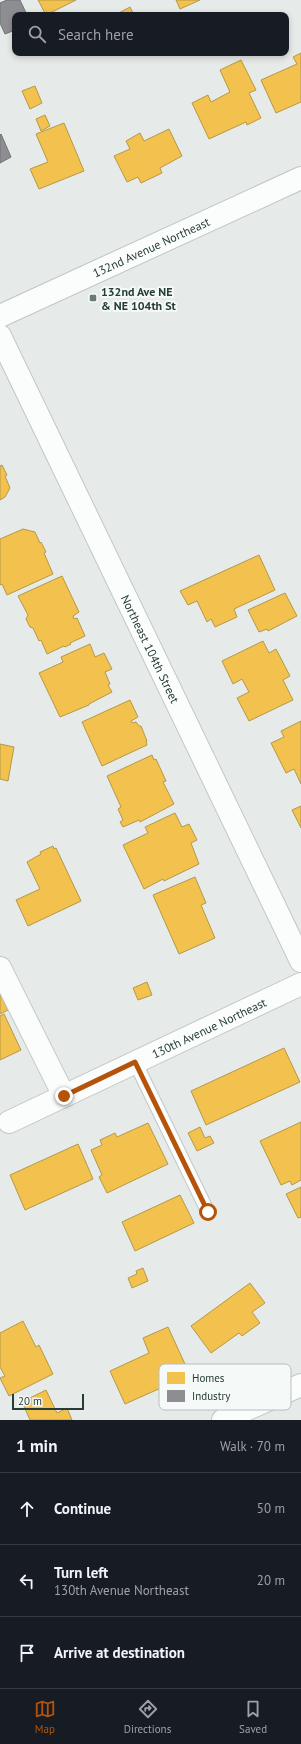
<!DOCTYPE html>
<html lang="en">
<head>
<meta charset="utf-8">
<style>
  :root { --surface:#171b24; --page:#20242c; --text:#f1f3f6; --muted:#9ea1a6; --line:#363941; --accent:#b45309 }
  body { margin:0; font-family:"PT Sans",sans-serif; background:var(--page); color:var(--text) }
  .scale { position:absolute; left:12px; bottom:10px; width:72px; box-sizing:border-box; padding-left:4px; border:2px solid #253c37; border-top:0; font-size:11px; line-height:14px; white-space:nowrap; color:#253c37; -webkit-text-stroke:3px #f5f9f7; paint-order:stroke }
  .stop { position:absolute; width:12px; height:12px; margin:-9px; border:3px solid #b45309; border-radius:50%; background:#fff }
  .stop.end { background:#b45309; border-color:#fff; box-shadow:0 1px 4px #0008 }
  .list { margin:0; padding:0; list-style:none }
  h2 { display:flex; justify-content:space-between; align-items:center; height:52px; margin:0; padding:0 16px; font-size:17px }
  h2 small { font-size:13px; font-weight:400; color:var(--muted) }
  .list li { display:grid; grid-template-columns:26px 1fr auto; gap:12px; align-items:center; box-sizing:border-box; height:72px; padding:0 16px; border-top:1px solid var(--line) }
  .list b { display:block; font-size:15px; white-space:nowrap }
  .list p { margin:0; font-size:13px; white-space:nowrap; color:var(--muted) }
  .list em { font-size:13px; font-style:normal; color:var(--muted) }
  .icon { flex:none; width:22px; height:22px; fill:none; stroke:currentColor; stroke-width:2; stroke-linecap:round; stroke-linejoin:round }
  .map { position:relative; flex:none; width:301px; height:1420px; overflow:hidden }
  .search { position:absolute; background:var(--surface); box-shadow:0 2px 6px #0003; left:12px; right:12px; top:12px; height:44px; display:flex; align-items:center; gap:10px; box-sizing:border-box; padding:0 14px; border-radius:8px; color:var(--muted); font-size:15px }
  .sheet { height:268px; background:var(--surface) }
  nav { display:flex; justify-content:space-around; align-items:center; box-sizing:border-box; height:56px; border-top:1px solid var(--line); background:var(--surface); font-size:11px; color:var(--muted) }
  nav a { display:grid; justify-items:center; gap:2px }
  nav .on { color:var(--accent) }
  .map>svg:first-child { display:block }
</style>
</head>
<body>
<div class="map">
<svg width="301" height="1420" viewBox="0 0 301 1420">
  <rect width="100%" height="100%" fill="#e6eae8"/>
  <g fill="#f2c14e" stroke="#b49947">
    <polygon points="38,0 76,0 46,15"/>
    <polygon points="176,0 200,0 180,9"/>
    <polygon points="130,7 134,15 115,15"/>
    <polygon points="301,53 301,102 276,113 261,80 297,64 293,57"/>
    <polygon points="241,60 256,90 249,93 261,118 247,125 246,122 209,139 192,103 208,95 211,102 230,92 220,70"/>
    <polygon points="35,86 42,103 30,109 22,91"/>
    <polygon points="45,115 50,126 41,131 36,119"/>
    <polygon points="64,123 84,171 39,189 30,169 48,162 36,134"/>
    <polygon points="169,129 182,156 160,168 162,173 141,183 138,177 127,182 114,156 130,149 126,141 140,133 144,141"/>
    <polygon points="2,465 7,475 5,476 10,488 5,497 0,500 0,466"/>
    <polygon points="23,529 35,532 40,543 41,542 46,552 44,553 53,574 7,595 2,584 0,585 0,539"/>
    <polygon points="259,555 275,590 234,609 237,617 215,627 211,619 207,622 197,601 188,605 180,591"/>
    <polygon points="62,576 79,612 73,616 74,619 77,618 85,636 70,643 71,644 65,647 64,646 47,654 41,640 39,641 33,628 30,627 26,619 28,615 18,596"/>
    <polygon points="285,593 297,616 268,631 267,629 259,632 248,610"/>
    <polygon points="263,641 269,653 276,649 290,676 283,680 293,700 249,721 237,698 249,692 242,679 233,684 222,661"/>
    <polygon points="90,644 95,657 104,653 112,669 105,672 110,684 108,685 112,692 89,704 89,705 60,717 39,673 63,662 61,657"/>
    <polygon points="130,700 138,717 131,721 132,723 136,722 139,726 141,726 147,741 146,741 147,745 102,766 82,722"/>
    <polygon points="301,721 301,784 294,769 286,773 271,743 284,737 281,731"/>
    <polygon points="0,744 14,747 8,781 0,779"/>
    <polygon points="152,755 154,760 156,759 166,781 163,782 174,804 140,822 139,820 123,827 120,822 123,820 118,809 121,807 107,776"/>
    <polygon points="301,806 301,828 292,810"/>
    <polygon points="175,813 182,827 189,824 197,840 191,843 199,864 164,881 163,879 144,889 123,845 148,833 145,827"/>
    <polygon points="53,846 54,849 56,848 81,901 28,926 16,900 40,889 27,862 41,854 40,852"/>
    <polygon points="195,877 206,903 201,905 215,938 179,954 153,895"/>
    <polygon points="147,982 152,995 138,1000 133,988"/>
    <polygon points="0,993 8,1010 0,1014"/>
    <polygon points="4,1014 21,1050 0,1060 0,1016"/>
    <polygon points="284,1048 300,1082 206,1125 191,1091"/>
    <polygon points="301,1122 301,1180 292,1185 290,1181 281,1185 260,1141"/>
    <polygon points="148,1123 168,1164 107,1193 99,1177 102,1175 91,1150 102,1145 100,1140 115,1133 117,1137"/>
    <polygon points="200,1127 205,1138 210,1136 214,1143 197,1151 188,1133"/>
    <polygon points="78,1144 93,1179 25,1210 10,1175"/>
    <polygon points="301,1187 301,1217 298,1218 286,1194"/>
    <polygon points="180,1195 194,1223 135,1251 122,1222"/>
    <polygon points="143,1268 148,1281 132,1288 128,1278 137,1274 136,1271"/>
    <polygon points="250,1283 265,1303 252,1312 260,1323 242,1336 239,1333 211,1353 191,1326"/>
    <polygon points="23,1321 36,1347 39,1345 53,1374 9,1396 0,1378 5,1376 0,1367 0,1333"/>
    <polygon points="168,1327 190,1375 125,1404 110,1371 149,1353 143,1338"/>
    <polygon points="46,1390 57,1413 67,1408 72,1420 30,1420 22,1402"/>
  </g>
  <g fill="#8d8d92" stroke="#6e7577">
    <polygon points="7,0 20,0 27,15 15,15 15,30 5,34 0,23 0,3"/>
    <polygon points="1,134 11,157 0,163 0,135"/>
  </g>
  <g fill="none" stroke-linecap="round" stroke-linejoin="round">
    <g stroke="#c3c7c5" stroke-width="15">
      <polyline id="lane" points="135,1062 208,1212"/>
    </g>
    <g stroke="#c3c7c5" stroke-width="24">
      <g id="street">
        <path id="s1" d="M0 336 301 961"/>
        <polyline points="0,968 64,1096"/>
        <path id="s2" d="M9 1122 301 984"/>
        <polyline points="223,1420 301,1385"/>
      </g>
    </g>
    <g stroke="#c0c6c4" stroke-width="24">
      <g id="secondary">
        <path id="s3" d="M0 316 301 178"/>
      </g>
    </g>
    <use href="#lane" stroke="#fbfcfc" stroke-width="13"/>
    <use href="#street" stroke="#fbfcfc" stroke-width="22"/>
    <use href="#secondary" stroke="#fbfcfc" stroke-width="22"/>
  </g>
  <g fill="none" stroke-linecap="round" stroke-linejoin="round">
    <polyline stroke="#b45309" stroke-width="5" points="64,1096 135,1062 208,1212"/>
  </g>
  <rect fill="#697975" stroke="#f5f9f7" stroke-width="1.5" x="89" y="294" width="8" height="8" rx="2"/>
  <g text-anchor="middle" dominant-baseline="central" stroke-width="4" stroke-linejoin="round" paint-order="stroke">
    <g font-size="12" fill="#253c37" stroke="#f5f9f7">
      <text stroke="none"><textPath href="#s3" startOffset="166">132nd Avenue Northeast</textPath></text>
      <text stroke="none"><textPath href="#s1" startOffset="347">Northeast 104th Street</textPath></text>
      <text stroke="none"><textPath href="#s2" startOffset="221">130th Avenue Northeast</textPath></text>
    </g>
    <g font-size="12" font-weight="bold" fill="#253c37" stroke="#f5f9f7" text-anchor="start">
      <text x="101" y="291">132nd Ave NE<tspan x="101" dy="14">&amp; NE 104th St</tspan></text>
    </g>
  </g>
  <rect x="159" y="1364" width="132" height="46" rx="6" fill="#f5f9f7" stroke="#b7c0bd" stroke-width="1"/>
  <rect x="167" y="1372" width="18" height="12" fill="#f2c14e"/>
  <rect x="167" y="1390" width="18" height="12" fill="#8d8d92"/>
  <g font-size="11" fill="#253c37">
    <text x="192" y="1382">Homes</text>
    <text x="192" y="1400">Industry</text>
  </g>
</svg>
<div class="scale">20 m</div>
<div class="stop" style="left:208px;top:1212px"></div>
<div class="stop end" style="left:64px;top:1096px"></div>
<div class="search"><svg class="icon" aria-label="search" viewBox="0 0 24 24"><circle cx="10" cy="10" r="6"/><path d="M15 15l6 6"/></svg>Search here</div>
</div>
<section class="sheet">
<h2>1 min<small>Walk · 70 m</small></h2>
<ul class="list">
<li><svg class="icon" aria-label="ahead" viewBox="0 0 24 24"><path d="M12 20V5M6 11l6-6 6 6"/></svg><div><b>Continue</b></div><em>50 m</em></li>
<li><svg class="icon" aria-label="left" viewBox="0 0 24 24"><path d="M17 20v-9H6M10 6l-5 5 5 5"/></svg><div><b>Turn left</b><p>130th Avenue Northeast</p></div><em>20 m</em></li>
<li><svg class="icon" aria-label="arrive" viewBox="0 0 24 24"><path d="M6 21V4h12l-3 4 3 4H6"/></svg><div><b>Arrive at destination</b></div></li>
</ul>
</section>
<nav>
<a class="on"><svg class="icon" aria-label="map" viewBox="0 0 24 24"><path d="M3 6l6-2 6 2 6-2v14l-6 2-6-2-6 2zM9 4v14M15 6v14"/></svg>Map</a>
<a><svg class="icon" aria-label="directions" viewBox="0 0 24 24"><path d="M12 3l9 9-9 9-9-9zM9 14v-3h6M13 9l2 2-2 2"/></svg>Directions</a>
<a><svg class="icon" aria-label="saved" viewBox="0 0 24 24"><path d="M7 4h10v16l-5-4-5 4z"/></svg>Saved</a>
</nav>
</body>
</html>
